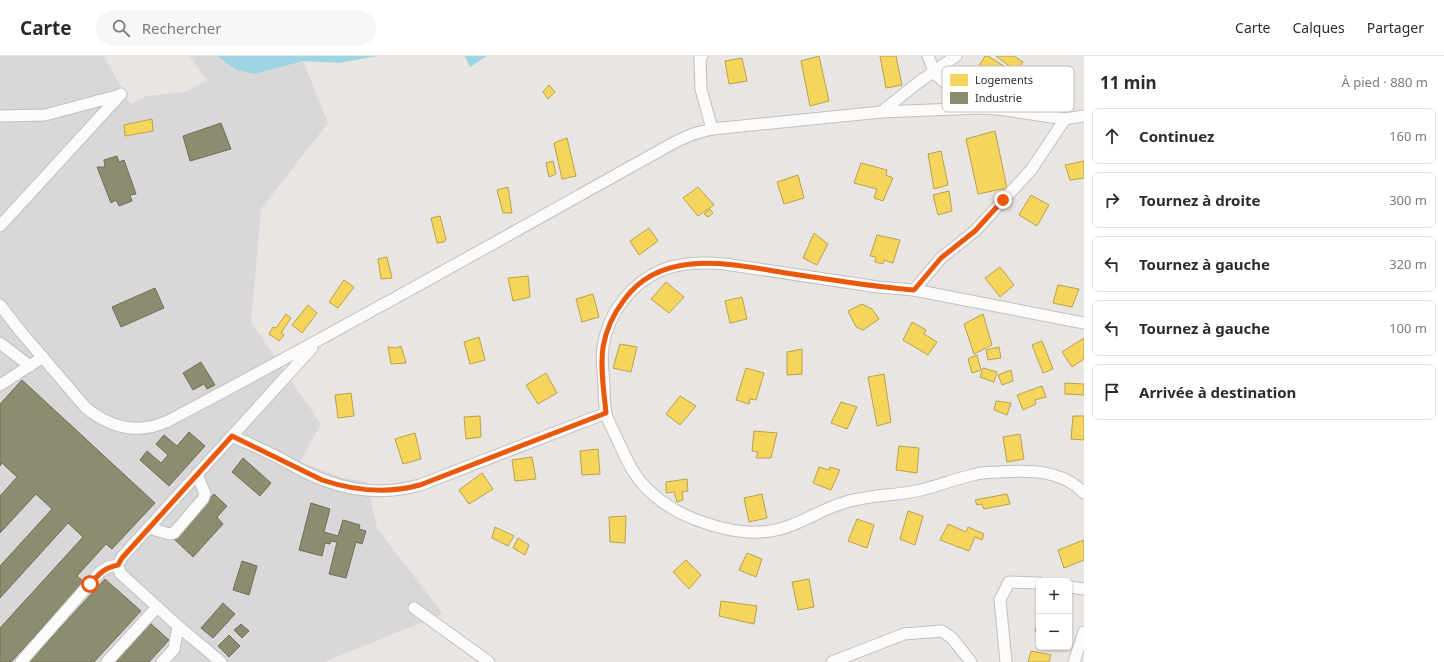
<!DOCTYPE html>
<html lang="fr">
<head>
<meta charset="utf-8">
<style>
  :root { --surface:#fff; --page:#f7f7f7; --text:#2b2b33; --muted:#7c7c81; --line:#e1e1e2 }
  body { margin:0; font-family:"Noto Sans",sans-serif; background:var(--page); color:var(--text) }
  .controls { position:absolute; right:12px; bottom:12px; display:grid; overflow:hidden; border-radius:6px; box-shadow:0 1px 3px #0004 }
  .controls button { width:36px; height:36px; display:grid; place-items:center; padding:0; border:0; border-bottom:1px solid var(--line); background:var(--surface); color:var(--text); font:20px sans-serif }
  .stop { position:absolute; width:12px; height:12px; margin:-9px; border:3px solid #ea580c; border-radius:50%; background:#fff }
  .stop.end { background:#ea580c; border-color:#fff; box-shadow:0 1px 4px #0008 }
  .list { margin:0; padding:0; list-style:none }
  h2 { display:flex; justify-content:space-between; align-items:center; height:52px; margin:0; padding:0 16px; font-size:17px }
  h2 small { font-size:13px; font-weight:400; color:var(--muted) }
  .list li { display:grid; grid-template-columns:26px 1fr auto; gap:12px; align-items:center; box-sizing:border-box; height:56px; margin:0 8px 8px; padding:0 8px; border:1px solid var(--line); border-radius:6px }
  .list b { display:block; font-size:15px; white-space:nowrap }
  .list em { font-size:13px; font-style:normal; color:var(--muted) }
  .icon { flex:none; width:22px; height:22px; fill:none; stroke:currentColor; stroke-width:2; stroke-linecap:round; stroke-linejoin:round }
  .map { position:relative; flex:none; width:1084px; height:606px; overflow:hidden }
  header { display:flex; align-items:center; gap:24px; box-sizing:border-box; height:56px; padding:0 20px; background:var(--surface); border-bottom:1px solid var(--line) }
  header strong { font-size:19px }
  nav { display:flex; gap:22px; margin-inline-start:auto; font-size:14px }
  .search { width:280px; height:36px; background:var(--page); display:flex; align-items:center; gap:10px; box-sizing:border-box; padding:0 14px; border-radius:22px; color:var(--muted); font-size:15px }
  main { display:flex }
  aside { flex:1; background:var(--surface) }
  .map>svg:first-child { display:block }
</style>
</head>
<body>
<header>
<strong>Carte</strong>
<div class="search"><svg class="icon" aria-label="search" viewBox="0 0 24 24"><circle cx="10" cy="10" r="6"/><path d="M15 15l6 6"/></svg>Rechercher</div>
<nav><a>Carte</a><a>Calques</a><a>Partager</a></nav>
</header>
<main>
<div class="map">
<svg width="1084" height="606" viewBox="0 0 1084 606">
  <rect width="100%" height="100%" fill="#e8e5e2"/>
  <polygon fill="#d9d7d9" points="0,0 104,0 130,48 147,40 185,36 207,24 190,0 217,0 256,18 303,5 328,67 261,153 251,266 321,368 300,406 342,422 367,426 377,472 443,558 324,606 0,606"/>
  <g fill="#9dd5e2">
    <polygon points="217,0 377,0 339,7 303,5 256,18 236,14"/>
    <polygon points="465,0 487,0 470,11"/>
  </g>
  <g fill="#f6d55c" stroke="#b9a24d">
    <polygon points="819,0 829,45 810,50 801,5"/>
    <polygon points="880,0 896,0 902,29 886,32"/>
    <polygon points="985,0 988,0 1007,12 997,27 977,13"/>
    <polygon points="996,0 1014,0 1023,6 1016,15"/>
    <polygon points="742,2 747,25 729,28 725,5"/>
    <polygon points="549,29 555,36 548,43 543,36"/>
    <polygon points="152,63 153,75 125,80 124,69"/>
    <polygon points="995,75 1007,132 978,138 966,83"/>
    <polygon points="567,82 576,120 562,123 554,87"/>
    <polygon points="941,95 948,129 934,133 928,98"/>
    <polygon points="553,105 556,118 549,121 546,107"/>
    <polygon points="1084,105 1084,122 1070,124 1065,109"/>
    <polygon points="861,107 887,114 886,119 893,122 883,145 874,142 877,133 854,127"/>
    <polygon points="798,119 804,142 784,148 777,126"/>
    <polygon points="508,131 512,157 503,157 497,134"/>
    <polygon points="698,131 714,149 698,160 683,142"/>
    <polygon points="949,135 952,155 938,159 933,139"/>
    <polygon points="1031,139 1049,149 1037,170 1019,159"/>
    <polygon points="710,153 713,157 708,161 704,158"/>
    <polygon points="440,160 446,183 444,186 437,187 431,162"/>
    <polygon points="649,172 658,185 639,199 630,185"/>
    <polygon points="814,177 828,188 817,209 803,202"/>
    <polygon points="877,179 900,184 893,207 884,204 883,208 875,206 876,201 870,200"/>
    <polygon points="387,201 392,222 381,223 378,203"/>
    <polygon points="1000,211 1014,229 1000,241 985,222"/>
    <polygon points="528,220 530,241 513,245 508,222"/>
    <polygon points="344,224 354,231 338,252 329,246"/>
    <polygon points="666,226 684,241 669,257 651,243"/>
    <polygon points="1058,229 1079,233 1072,251 1053,247"/>
    <polygon points="593,238 599,261 582,266 576,243"/>
    <polygon points="742,241 747,263 730,267 725,245"/>
    <polygon points="862,248 872,253 879,263 863,274 856,271 848,255"/>
    <polygon points="308,249 317,257 302,277 292,269"/>
    <polygon points="286,258 291,262 281,277 284,279 279,285 269,278 273,271 276,272"/>
    <polygon points="983,258 992,289 974,298 964,268"/>
    <polygon points="912,266 926,274 924,278 937,286 928,299 903,284"/>
    <polygon points="479,281 485,304 470,308 464,286"/>
    <polygon points="1084,282 1084,303 1072,311 1062,296"/>
    <polygon points="1042,285 1053,313 1043,317 1032,289"/>
    <polygon points="620,288 637,291 631,316 613,312"/>
    <polygon points="401,290 406,307 391,308 388,291 396,292"/>
    <polygon points="999,291 1001,302 988,304 986,294"/>
    <polygon points="802,293 802,318 787,319 787,296"/>
    <polygon points="977,299 981,314 972,317 968,303"/>
    <polygon points="746,312 764,317 756,344 750,343 749,348 736,344"/>
    <polygon points="983,312 997,316 994,326 980,321"/>
    <polygon points="1011,314 1013,325 1002,329 998,319"/>
    <polygon points="546,317 557,337 538,348 526,329"/>
    <polygon points="884,318 891,366 877,370 868,321"/>
    <polygon points="1065,327 1084,328 1084,339 1065,338"/>
    <polygon points="1042,330 1046,341 1035,344 1036,348 1023,354 1017,339"/>
    <polygon points="351,337 354,360 338,362 335,339"/>
    <polygon points="680,340 696,350 680,369 666,358"/>
    <polygon points="996,345 1011,347 1007,359 994,354"/>
    <polygon points="841,346 857,351 847,373 831,367"/>
    <polygon points="480,360 481,381 466,383 464,361"/>
    <polygon points="1073,360 1084,360 1084,384 1071,383"/>
    <polygon points="754,375 777,377 771,402 756,402 758,396 752,395"/>
    <polygon points="415,377 421,403 403,408 395,383"/>
    <polygon points="1020,378 1024,403 1007,406 1003,381"/>
    <polygon points="899,390 919,392 917,417 896,414"/>
    <polygon points="598,393 600,418 582,419 580,395"/>
    <polygon points="532,401 536,423 515,425 512,404"/>
    <polygon points="819,411 829,414 830,411 840,414 831,434 813,427"/>
    <polygon points="482,417 493,433 469,448 459,434"/>
    <polygon points="687,423 688,435 682,436 683,444 677,446 674,436 666,437 666,426"/>
    <polygon points="762,438 767,462 749,466 744,442"/>
    <polygon points="1007,438 1010,448 984,453 982,448 977,449 975,444"/>
    <polygon points="908,455 923,460 915,489 900,483"/>
    <polygon points="626,460 625,487 610,486 609,461"/>
    <polygon points="857,463 874,469 867,492 848,485"/>
    <polygon points="948,468 966,476 968,471 984,478 982,484 975,481 969,495 940,484"/>
    <polygon points="495,471 514,480 508,490 492,482"/>
    <polygon points="518,482 529,489 525,499 513,492"/>
    <polygon points="1084,484 1084,504 1064,512 1058,494"/>
    <polygon points="747,497 762,503 756,521 739,514"/>
    <polygon points="686,504 701,519 689,533 673,516"/>
    <polygon points="809,523 814,551 798,554 792,526"/>
    <polygon points="721,545 757,550 754,568 719,560"/>
    <polygon points="1039,564 1039,577 1035,575"/>
    <polygon points="1031,595 1051,599 1049,606 1028,606"/>
  </g>
  <g fill="#8c8c6e" stroke="#6f6f5a">
    <polygon points="221,67 231,93 190,105 183,80"/>
    <polygon points="117,100 119,106 124,104 136,138 130,139 132,145 119,150 116,144 111,147 97,111 105,111 104,104"/>
    <polygon points="155,232 164,252 121,271 112,251"/>
    <polygon points="201,306 215,329 207,333 204,328 193,334 183,317"/>
    <polygon points="22,324 155,447 112,493 106,488 77,520 84,526 11,606 0,606 0,572 83,481 68,467 0,542 0,510 52,453 36,438 0,477 0,440 17,421 2,407 0,410 0,348"/>
    <polygon points="189,376 205,390 169,430 140,404 147,395 161,407 168,399 156,388 164,379 177,390"/>
    <polygon points="243,402 271,427 260,440 232,416"/>
    <polygon points="214,438 227,450 217,461 223,468 193,501 173,482"/>
    <polygon points="311,447 330,453 324,476 338,480 343,464 360,469 359,473 366,475 362,488 356,486 346,522 329,518 337,486 331,485 330,488 325,487 322,500 299,494"/>
    <polygon points="242,505 257,510 249,539 233,534"/>
    <polygon points="105,523 141,555 94,606 29,606"/>
    <polygon points="223,547 235,558 213,582 201,572"/>
    <polygon points="150,567 169,584 149,606 114,606"/>
    <polygon points="241,568 249,575 242,582 234,574"/>
    <polygon points="229,579 240,590 229,601 218,590"/>
  </g>
  <g fill="none" stroke-linecap="round" stroke-linejoin="round">
    <g stroke="#c1c0c0" stroke-width="13">
      <g id="minor">
        <polyline points="702,0 700,2 701,33 712,73"/>
        <polyline points="928,0 934,15"/>
        <polyline points="933,16 974,52"/>
        <polyline points="881,56 919,26 956,0"/>
        <polyline points="0,60 45,59 120,39"/>
        <polyline points="0,170 121,38"/>
        <polyline points="914,234 941,202 975,175 1031,114 1065,63"/>
        <path d="M0 249 21 276 86 352C111 372 138 379 168 365 339 275 508 179 677 85L693 78 712 73 881 56 980 52 999 53 1065 63 1084 60"/>
        <path d="M1084 267 914 234 878 231 725 208C705 206 681 206 662 214 631 227 608 257 603 291 601 303 603 315 604 327 604 336 604 348 606 358 609 368 615 377 619 387 624 397 628 408 635 418 648 438 671 454 694 463 718 472 743 479 770 475 795 472 819 454 843 447 866 439 892 440 916 435 936 431 954 423 973 419 982 416 991 416 1000 416 1030 414 1063 414 1084 437"/>
        <polyline points="0,287 30,310"/>
        <polyline points="0,329 43,301"/>
        <path d="M232 380C251 389 272 397 290 408 332 432 373 442 420 429L606 357"/>
        <polyline points="149,472 169,478 174,477 203,443 205,438 197,418"/>
        <polyline points="1069,531 1084,533"/>
        <polyline points="414,552 489,606"/>
        <polyline points="178,570 221,606"/>
        <polyline points="21,606 100,516 108,511 118,509"/>
        <polyline points="107,606 157,551"/>
        <polyline points="162,606 174,593 178,570 120,517 118,509 122,501 312,292"/>
        <polyline points="832,606 904,578 942,575 952,582 971,606"/>
        <polyline points="1006,606 1000,544 1009,526 1039,527"/>
        <polyline points="1074,606 1084,576"/>
      </g>
    </g>
    <use href="#minor" stroke="#fcfbfb" stroke-width="11"/>
  </g>
  <g fill="none" stroke-linecap="round" stroke-linejoin="round">
    <path stroke="#ea580c" stroke-width="5" d="M90 528C100 517 104 512 118 509L122 502 232 380 322 424C355 435 387 438 420 429L606 357C604 336 600 312 603 291 606 274 614 257 624 244 663 189 738 210 793 218 833 224 873 231 914 234L941 202 975 175 1003 144"/>
  </g>
  <rect x="942" y="10" width="132" height="46" rx="6" fill="#fff" stroke="#bfbfbf" stroke-width="1"/>
  <rect x="950" y="18" width="18" height="12" fill="#f6d55c"/>
  <rect x="950" y="36" width="18" height="12" fill="#8c8c6e"/>
  <g font-size="11" fill="#2b2b2b">
    <text x="975" y="28">Logements</text>
    <text x="975" y="46">Industrie</text>
  </g>
</svg>
<div class="controls">
<button>+</button>
<button>−</button>
</div>
<div class="stop" style="left:90px;top:528px"></div>
<div class="stop end" style="left:1003px;top:144px"></div>
</div>
<aside>
<h2>11 min<small>À pied · 880 m</small></h2>
<ul class="list">
<li><svg class="icon" aria-label="ahead" viewBox="0 0 24 24"><path d="M12 20V5M6 11l6-6 6 6"/></svg><div><b>Continuez</b></div><em>160 m</em></li>
<li><svg class="icon" aria-label="right" viewBox="0 0 24 24"><path d="M7 20v-9h11M14 6l5 5-5 5"/></svg><div><b>Tournez à droite</b></div><em>300 m</em></li>
<li><svg class="icon" aria-label="left" viewBox="0 0 24 24"><path d="M17 20v-9H6M10 6l-5 5 5 5"/></svg><div><b>Tournez à gauche</b></div><em>320 m</em></li>
<li><svg class="icon" aria-label="left" viewBox="0 0 24 24"><path d="M17 20v-9H6M10 6l-5 5 5 5"/></svg><div><b>Tournez à gauche</b></div><em>100 m</em></li>
<li><svg class="icon" aria-label="arrive" viewBox="0 0 24 24"><path d="M6 21V4h12l-3 4 3 4H6"/></svg><div><b>Arrivée à destination</b></div></li>
</ul>
</aside>
</main>
</body>
</html>
